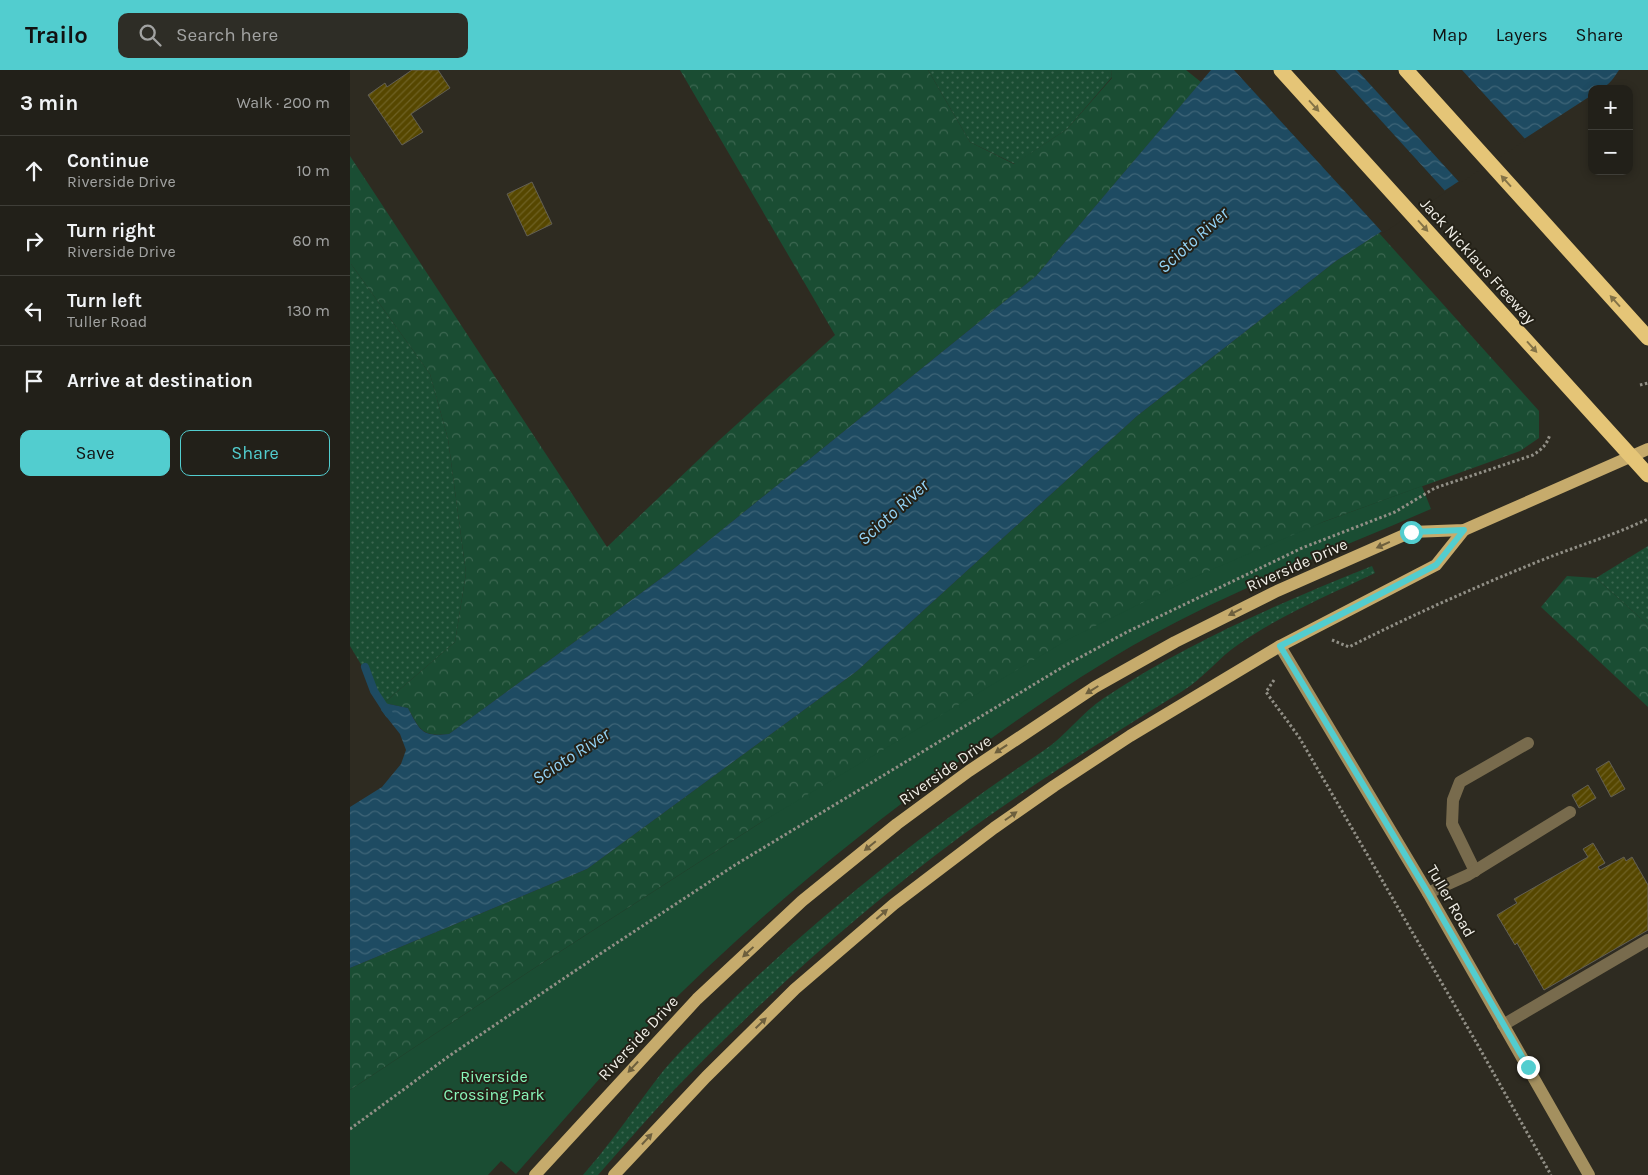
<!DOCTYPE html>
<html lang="en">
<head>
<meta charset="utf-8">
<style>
  :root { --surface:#222019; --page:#2e2d26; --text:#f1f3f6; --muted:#a2a3a2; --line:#3f3e38; --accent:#52cdcf }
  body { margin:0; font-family:Karla,sans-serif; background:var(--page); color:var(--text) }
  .controls { position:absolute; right:15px; top:15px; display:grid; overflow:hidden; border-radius:10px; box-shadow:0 2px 8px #0003 }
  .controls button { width:45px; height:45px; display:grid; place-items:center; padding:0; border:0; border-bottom:1px solid var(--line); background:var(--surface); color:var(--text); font:25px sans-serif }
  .stop { position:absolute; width:15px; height:15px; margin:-11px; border:4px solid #52cdcf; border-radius:50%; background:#fff }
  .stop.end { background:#52cdcf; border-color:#fff; box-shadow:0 1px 5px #0008 }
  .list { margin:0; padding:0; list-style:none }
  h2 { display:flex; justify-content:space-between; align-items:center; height:65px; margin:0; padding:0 20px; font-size:21px }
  h2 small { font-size:16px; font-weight:400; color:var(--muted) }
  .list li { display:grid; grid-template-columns:32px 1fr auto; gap:15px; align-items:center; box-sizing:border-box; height:70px; padding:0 20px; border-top:1px solid var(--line) }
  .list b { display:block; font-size:19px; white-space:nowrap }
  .list p { margin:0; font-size:16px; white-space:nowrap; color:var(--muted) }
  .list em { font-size:16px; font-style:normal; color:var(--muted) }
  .actions { display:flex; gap:10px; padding:15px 20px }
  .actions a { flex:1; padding:11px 0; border:1px solid var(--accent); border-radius:10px; text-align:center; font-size:18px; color:var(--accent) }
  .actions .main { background:var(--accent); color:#111 }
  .icon { flex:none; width:28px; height:28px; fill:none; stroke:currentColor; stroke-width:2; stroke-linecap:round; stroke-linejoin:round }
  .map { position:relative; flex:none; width:1298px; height:1105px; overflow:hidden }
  header { display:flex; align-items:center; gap:30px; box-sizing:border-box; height:70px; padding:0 25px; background:var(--accent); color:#111 }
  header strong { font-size:24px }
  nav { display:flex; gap:28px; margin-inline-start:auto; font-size:18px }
  .search { width:350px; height:45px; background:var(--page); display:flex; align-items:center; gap:12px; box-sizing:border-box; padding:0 18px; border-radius:10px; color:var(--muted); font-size:19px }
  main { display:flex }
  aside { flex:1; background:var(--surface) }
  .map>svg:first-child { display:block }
</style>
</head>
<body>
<header>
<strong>Trailo</strong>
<div class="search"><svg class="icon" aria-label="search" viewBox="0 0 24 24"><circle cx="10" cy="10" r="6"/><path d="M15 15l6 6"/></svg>Search here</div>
<nav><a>Map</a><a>Layers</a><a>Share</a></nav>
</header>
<main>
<aside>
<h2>3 min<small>Walk · 200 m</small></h2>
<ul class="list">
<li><svg class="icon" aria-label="ahead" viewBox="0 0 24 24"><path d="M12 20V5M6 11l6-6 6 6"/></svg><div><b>Continue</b><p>Riverside Drive</p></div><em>10 m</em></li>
<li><svg class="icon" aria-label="right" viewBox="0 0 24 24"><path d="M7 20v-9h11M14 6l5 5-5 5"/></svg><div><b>Turn right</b><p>Riverside Drive</p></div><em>60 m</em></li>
<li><svg class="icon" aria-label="left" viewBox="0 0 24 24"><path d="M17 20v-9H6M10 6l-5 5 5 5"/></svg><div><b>Turn left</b><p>Tuller Road</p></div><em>130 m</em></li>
<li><svg class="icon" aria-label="arrive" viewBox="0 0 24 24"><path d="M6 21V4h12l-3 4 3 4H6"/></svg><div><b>Arrive at destination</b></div></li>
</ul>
<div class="actions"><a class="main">Save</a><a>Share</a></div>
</aside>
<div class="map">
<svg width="1298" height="1105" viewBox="0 0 1298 1105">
  <defs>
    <pattern id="grass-dots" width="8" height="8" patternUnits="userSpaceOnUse" patternTransform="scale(1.25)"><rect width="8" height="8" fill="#1a4d33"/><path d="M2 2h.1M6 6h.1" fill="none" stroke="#3c6751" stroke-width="1.8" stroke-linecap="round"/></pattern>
    <pattern id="forest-crowns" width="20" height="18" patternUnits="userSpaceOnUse" patternTransform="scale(1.25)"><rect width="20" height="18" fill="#1a4d33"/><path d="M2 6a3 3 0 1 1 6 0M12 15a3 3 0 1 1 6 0" fill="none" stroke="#3c6751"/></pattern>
    <pattern id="water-waves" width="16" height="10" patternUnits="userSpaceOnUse" patternTransform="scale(1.25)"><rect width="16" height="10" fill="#1e4b62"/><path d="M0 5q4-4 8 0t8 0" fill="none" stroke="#3f6578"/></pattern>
    <pattern id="building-hatch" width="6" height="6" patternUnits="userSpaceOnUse" patternTransform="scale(1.25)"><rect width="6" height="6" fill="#564700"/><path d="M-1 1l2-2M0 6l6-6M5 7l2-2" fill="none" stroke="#6f6225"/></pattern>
  </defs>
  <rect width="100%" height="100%" fill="#2e2b21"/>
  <g fill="url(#grass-dots)">
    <polygon points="578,0 761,0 762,7 717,59 665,94 620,72"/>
    <polygon points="0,194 1,194 80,304 98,369 116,503 105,572 34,633 0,576"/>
    <polygon points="1298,476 1298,555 1246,508"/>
    <path d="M1022 496 1025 503C979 525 931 545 889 574 868 588 853 609 831 622 757 668 682 714 611 766 507 843 411 930 321 1023 296 1050 272 1078 248 1105H233C254 1081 273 1055 292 1029 301 1017 310 1004 320 993 335 976 351 961 366 946 466 847 576 760 693 681 716 666 731 643 754 628 836 573 930 533 1022 496Z"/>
  </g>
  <g fill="url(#forest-crowns)">
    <path d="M330 0H578L620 72 664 94 717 59 762 8 761 0H836L851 12 686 206 321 501 99 664C72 667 70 660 58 638L34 633 105 572 116 503 98 369 80 304 1 194H0V86L257 477 365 374 485 265Z"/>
    <polygon points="1029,163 1189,341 1189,368 1170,381 973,452 410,753 183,899 0,1020 0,898 237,799 507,601 787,346 986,191"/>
    <polygon points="1217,506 1246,508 1298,555 1298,637 1191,537"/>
  </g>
  <path fill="#1a4d33" d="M1072 416 1081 439C986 480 889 517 798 567 738 600 681 640 625 680 506 764 394 857 292 962 249 1008 208 1057 166 1104L151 1091 138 1105H0V1020L183 899 410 753 719 569 840 509 973 452Z"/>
  <path fill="url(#water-waves)" d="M861 0H1269C1261 12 1257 19 1242 19V25L986 191 787 346 507 601 237 799 0 898V737L32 717 51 694 56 680 50 664 31 640 34 633 58 638C70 661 72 667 99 664L321 501 686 206Z"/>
  <g fill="#2e2b21">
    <polygon points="884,0 985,0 1096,122 1033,163"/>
    <polygon points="1007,0 1112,0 1176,70 1110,113"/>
  </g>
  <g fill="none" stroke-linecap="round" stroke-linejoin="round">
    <polyline stroke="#1e4b62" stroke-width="8" points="15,597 24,621 39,644"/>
  </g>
  <g fill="url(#building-hatch)" stroke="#625f54">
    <polygon points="62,0 88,0 100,18 61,44 73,62 52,75 18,25 35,13 37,17"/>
    <polygon points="182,112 202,154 177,166 157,124"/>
    <polygon points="1259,691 1275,719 1261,727 1246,699"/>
    <polygon points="1238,715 1246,728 1229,738 1222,725"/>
    <polygon points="1243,773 1255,793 1248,797 1250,800 1274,787 1276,791 1282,787 1298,815 1298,860 1194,920 1167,873 1165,875 1147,845 1167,833 1164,829 1238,787 1233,779"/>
  </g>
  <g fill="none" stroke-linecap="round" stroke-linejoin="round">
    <g stroke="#918f86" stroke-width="3" stroke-dasharray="2.5 2.5" stroke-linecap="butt">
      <polyline points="1290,315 1298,313"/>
      <path d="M982 570 999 577C1060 546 1123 518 1187 492 1224 477 1262 466 1298 449"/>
      <polyline points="924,610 916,622 949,667 1126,972 1201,1105"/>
      <path d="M0 1059 99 986 250 884 385 795 716 595 777 562 952 478 1045 442 1085 418 1183 385C1192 379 1197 375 1200 364"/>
    </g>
    <g stroke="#786b4d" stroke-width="12">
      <polyline points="1125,801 1102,754 1103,730 1110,712 1178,673"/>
      <polyline points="1078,823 1118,805 1220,742"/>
      <polyline points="1153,955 1298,870"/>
    </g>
    <polyline stroke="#a4905f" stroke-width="12" points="930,576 1078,823 1239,1105"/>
    <g stroke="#c6ab6c" stroke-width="12">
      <polyline points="185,1105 347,929 452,831 547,754 619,701 745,617 825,572 927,521 1061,462 1114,460 1298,379"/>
      <polyline points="264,1105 356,1007 445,919 544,834 644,758 704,716 780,666 930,576 1086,495 1114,460"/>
    </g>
    <g stroke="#e5c577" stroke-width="15">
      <polyline points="931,0 1298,405"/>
      <polyline points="1056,0 1298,268"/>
    </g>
  </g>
  <defs><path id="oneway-solid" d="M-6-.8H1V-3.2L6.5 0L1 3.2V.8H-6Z" transform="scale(1.25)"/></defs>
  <g fill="#847347">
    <use href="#oneway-solid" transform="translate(964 36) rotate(48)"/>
    <use href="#oneway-solid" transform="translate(1156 111) rotate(-132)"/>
    <use href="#oneway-solid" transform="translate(1073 156) rotate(48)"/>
    <use href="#oneway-solid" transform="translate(1265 231) rotate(-132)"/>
    <use href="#oneway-solid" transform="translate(1182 277) rotate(48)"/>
  </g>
  <g fill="#6d5f3d">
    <use href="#oneway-solid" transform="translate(1033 475) rotate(156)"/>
    <use href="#oneway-solid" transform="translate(885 542) rotate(153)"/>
    <use href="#oneway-solid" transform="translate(742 620) rotate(148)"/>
    <use href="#oneway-solid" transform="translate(651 679) rotate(146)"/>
    <use href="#oneway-solid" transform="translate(661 746) rotate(-35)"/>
    <use href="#oneway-solid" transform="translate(520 776) rotate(141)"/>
    <use href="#oneway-solid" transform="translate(532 844) rotate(-41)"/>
    <use href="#oneway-solid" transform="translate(398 882) rotate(137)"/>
    <use href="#oneway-solid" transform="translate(411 953) rotate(-44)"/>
    <use href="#oneway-solid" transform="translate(283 997) rotate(133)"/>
    <use href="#oneway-solid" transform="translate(297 1069) rotate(-47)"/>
  </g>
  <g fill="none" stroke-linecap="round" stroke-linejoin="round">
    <polyline stroke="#52cdcf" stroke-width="6" points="1061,462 1114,460 1086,495 930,576 1078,823 1178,997"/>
  </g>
  <g text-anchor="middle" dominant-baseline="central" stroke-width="4" stroke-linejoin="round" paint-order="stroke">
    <g font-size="16" fill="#f1efe8" stroke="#242117">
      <text transform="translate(1128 191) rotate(48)">Jack Nicklaus Freeway</text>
      <text transform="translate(947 495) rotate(-24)">Riverside Drive</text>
      <text transform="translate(595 700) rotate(-35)">Riverside Drive</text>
      <text transform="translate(1101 831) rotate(60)">Tuller Road</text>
      <text transform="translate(288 968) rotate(-47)">Riverside Drive</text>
    </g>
    <g font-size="16" fill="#89f7ba" stroke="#242117">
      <text x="144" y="1006">Riverside<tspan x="144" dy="18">Crossing Park</tspan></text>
    </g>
    <g font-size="18" font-style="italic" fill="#94d3f5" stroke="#242117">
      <text transform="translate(843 170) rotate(-42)">Scioto River</text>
      <text transform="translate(543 442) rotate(-42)">Scioto River</text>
      <text transform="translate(221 686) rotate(-33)">Scioto River</text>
    </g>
  </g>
</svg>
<div class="controls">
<button>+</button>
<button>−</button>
</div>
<div class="stop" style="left:1061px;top:462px"></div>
<div class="stop end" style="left:1178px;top:997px"></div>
</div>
</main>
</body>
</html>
